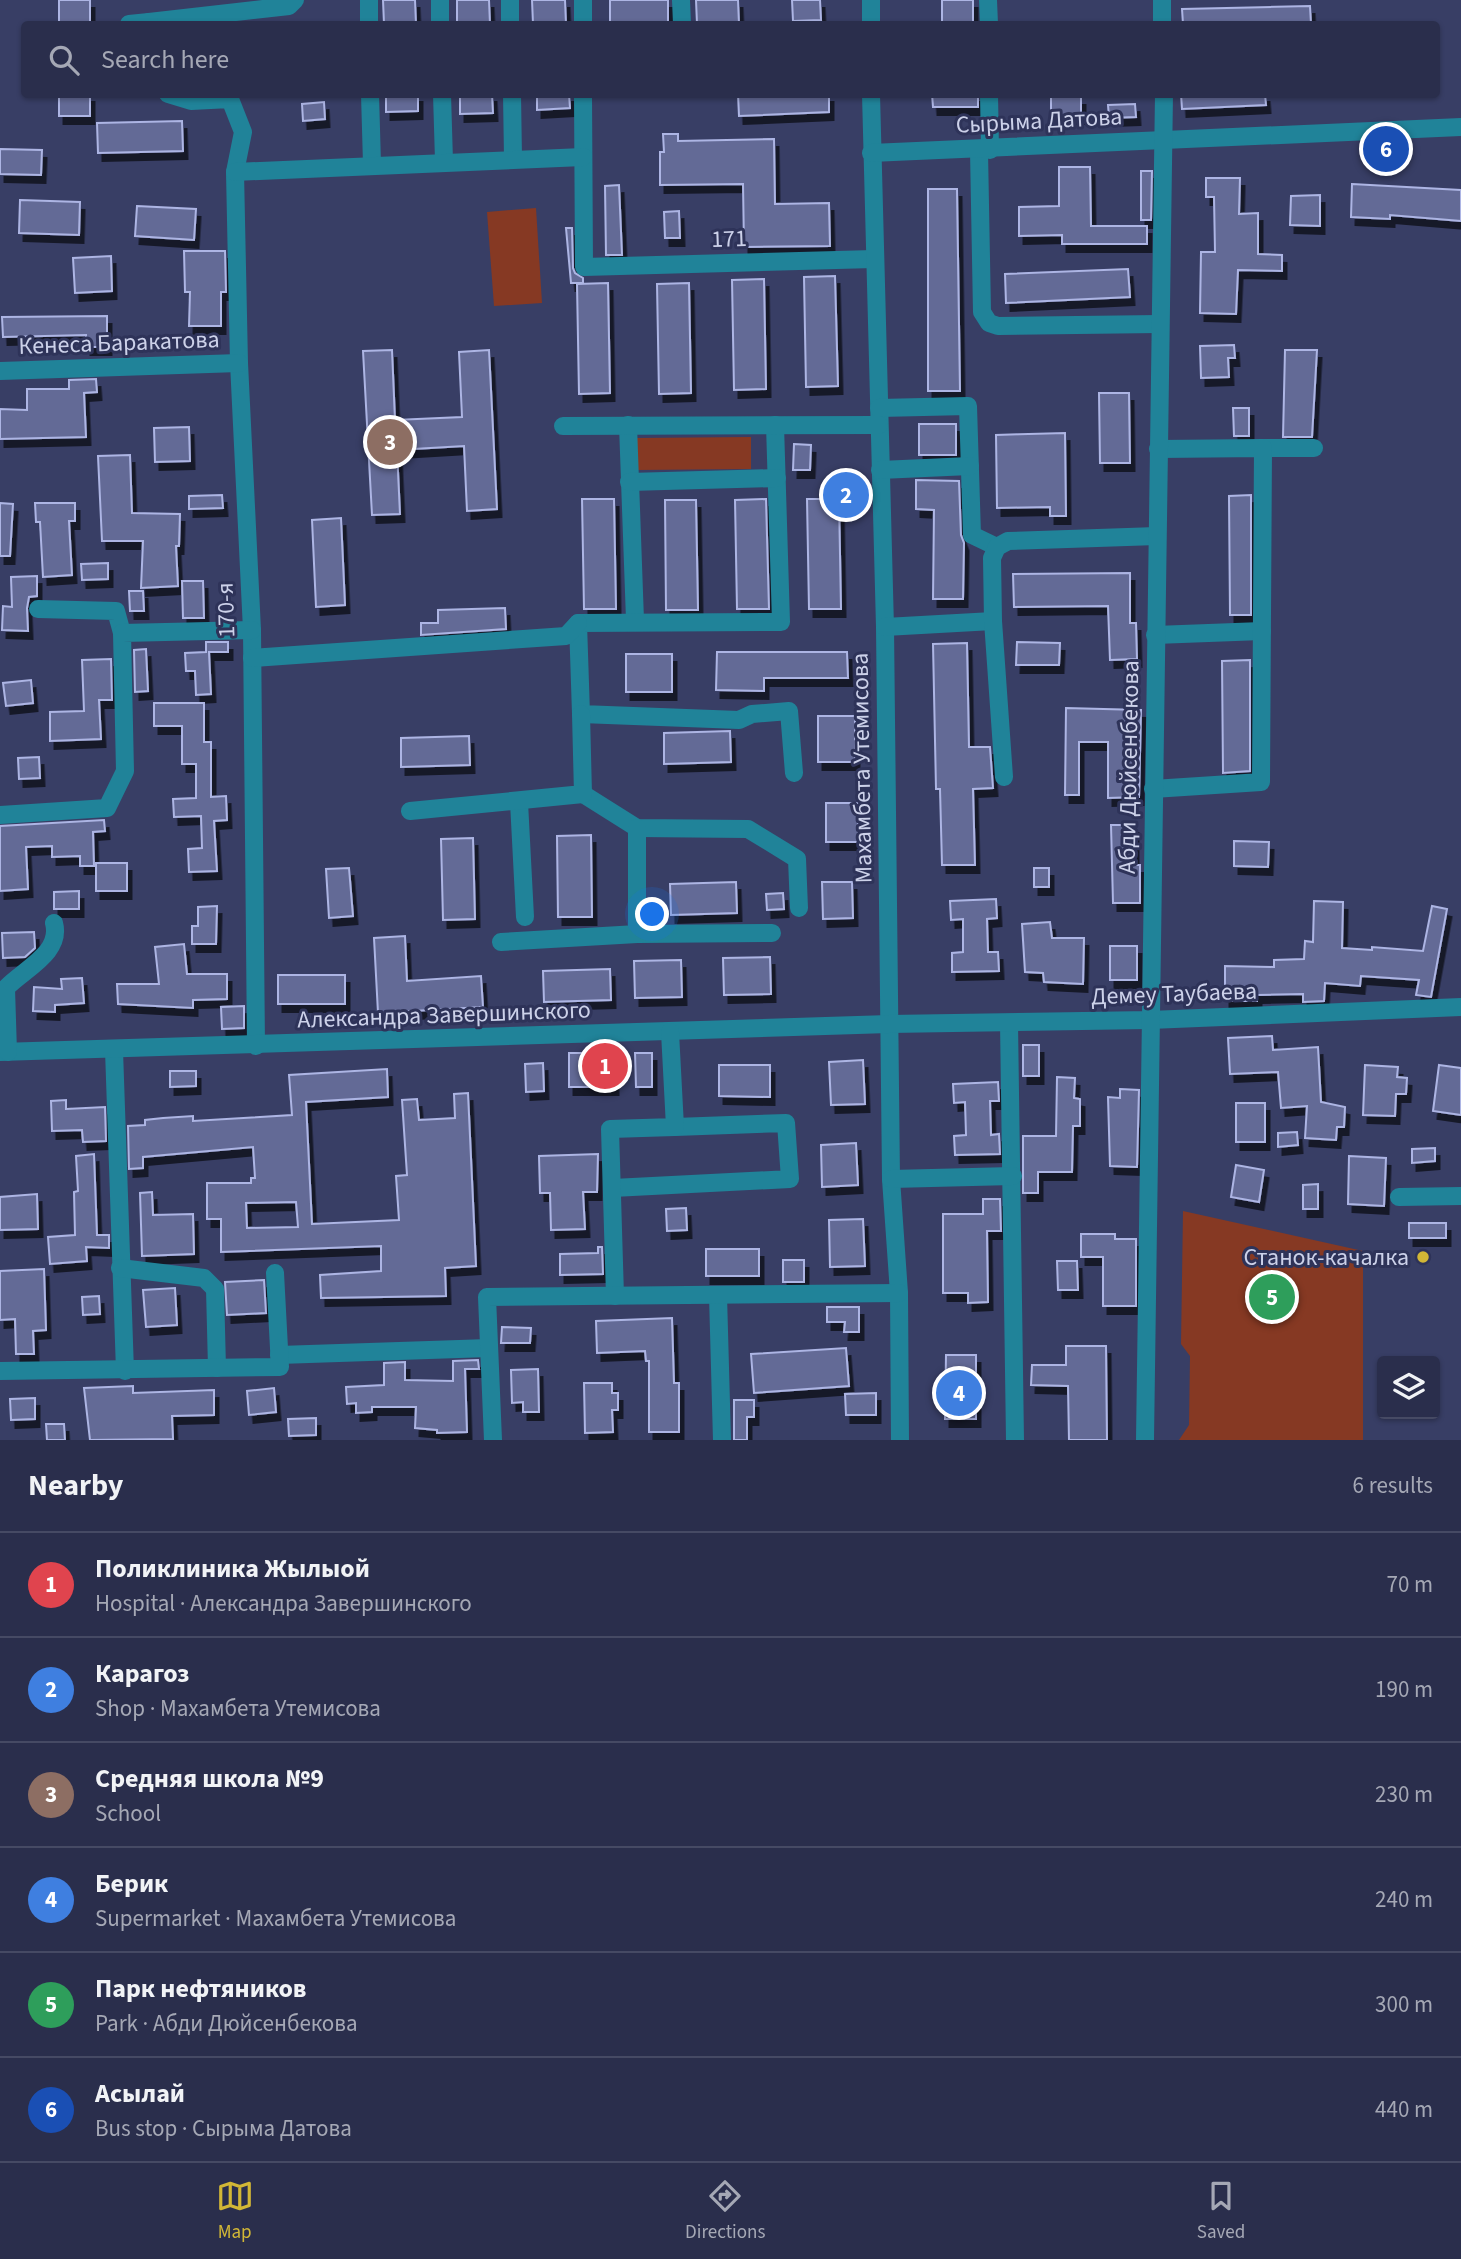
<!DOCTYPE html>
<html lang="en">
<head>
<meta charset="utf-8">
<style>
  :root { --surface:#2a2e4c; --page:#323653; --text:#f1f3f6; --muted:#a5a8b5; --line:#464a64; --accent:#d2b736 }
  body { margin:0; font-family:"Source Sans 3",sans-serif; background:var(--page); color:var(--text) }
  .controls { position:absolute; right:21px; bottom:21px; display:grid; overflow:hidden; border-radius:7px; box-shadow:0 2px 5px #0004 }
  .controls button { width:63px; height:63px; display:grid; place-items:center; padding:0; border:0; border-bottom:2px solid var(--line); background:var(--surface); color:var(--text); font:35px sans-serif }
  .you { position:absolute; left:653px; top:915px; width:24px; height:24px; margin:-18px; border:5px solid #fff; border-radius:50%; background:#1a73e8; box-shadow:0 0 0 10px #1a73e833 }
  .badge { display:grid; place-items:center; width:46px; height:46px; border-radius:50%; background:var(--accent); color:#fff; font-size:23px; font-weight:700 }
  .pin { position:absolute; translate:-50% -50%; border:4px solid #fff; box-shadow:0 2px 7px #0006 }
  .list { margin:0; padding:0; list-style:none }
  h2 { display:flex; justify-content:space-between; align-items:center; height:91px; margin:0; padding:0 28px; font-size:30px }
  h2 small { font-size:23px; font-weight:400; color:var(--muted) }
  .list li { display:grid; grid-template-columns:46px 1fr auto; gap:21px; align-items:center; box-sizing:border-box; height:105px; padding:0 28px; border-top:2px solid var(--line) }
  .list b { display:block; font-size:26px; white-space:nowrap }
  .list p { margin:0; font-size:23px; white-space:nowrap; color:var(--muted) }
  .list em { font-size:23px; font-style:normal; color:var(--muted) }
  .icon { flex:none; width:38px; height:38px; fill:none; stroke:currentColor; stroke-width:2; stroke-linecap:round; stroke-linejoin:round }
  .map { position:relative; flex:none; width:1461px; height:1440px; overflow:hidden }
  .search { position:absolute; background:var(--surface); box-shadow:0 2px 5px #0004; left:21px; right:21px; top:21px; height:77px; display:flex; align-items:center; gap:18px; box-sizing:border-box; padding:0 24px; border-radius:7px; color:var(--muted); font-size:26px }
  .sheet { height:721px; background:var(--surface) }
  nav { display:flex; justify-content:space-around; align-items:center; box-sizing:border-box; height:98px; border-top:2px solid var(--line); background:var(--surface); font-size:19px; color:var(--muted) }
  nav a { display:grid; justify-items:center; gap:4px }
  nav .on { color:var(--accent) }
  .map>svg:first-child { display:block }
</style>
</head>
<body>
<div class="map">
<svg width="1461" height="1440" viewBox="0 0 1461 1440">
  <defs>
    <filter id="shadow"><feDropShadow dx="4.5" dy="8" stdDeviation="0" flood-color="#0009"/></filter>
  </defs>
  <rect width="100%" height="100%" fill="#383e65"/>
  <g fill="#863923">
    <polygon points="536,208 542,303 494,306 487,212"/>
    <polygon points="751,437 751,469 637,470 636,438"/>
    <polygon points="1183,1211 1363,1251 1363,1440 1179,1440 1189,1425 1190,1356 1181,1344"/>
  </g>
  <g fill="#646b96" stroke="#adb5e4" stroke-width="2" fill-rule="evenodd" filter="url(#shadow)">
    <rect x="59" y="0" width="31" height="24"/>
    <polygon points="383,0 415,0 416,24 384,24"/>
    <polygon points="457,0 489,0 490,24 457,24"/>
    <polygon points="532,0 565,0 566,24 533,24"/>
    <rect x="610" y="0" width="58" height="24"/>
    <polygon points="696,0 738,0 739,24 697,24"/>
    <polygon points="792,0 820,0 821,20 793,21"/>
    <rect x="942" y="0" width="31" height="23"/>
    <polygon points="1310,6 1311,24 1183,24 1182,9"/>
    <rect x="59" y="94" width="31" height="22"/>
    <polygon points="386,94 418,94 418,111 386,112"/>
    <polygon points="460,94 492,94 493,113 460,114"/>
    <polygon points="537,94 569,94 570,108 537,110"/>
    <polygon points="738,94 829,94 829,112 739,116"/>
    <polygon points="932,94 978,94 978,107 933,107"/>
    <polygon points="1181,94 1265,94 1266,105 1182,109"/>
    <rect x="1051" y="97" width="30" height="19"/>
    <polygon points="324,102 325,119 303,121 302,104"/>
    <polygon points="1135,104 1136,117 1109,118 1108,105"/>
    <polygon points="182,121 183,151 98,153 97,123"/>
    <polygon points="663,134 678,134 678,141 774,139 775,204 829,203 830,246 744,247 743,184 660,185 660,152 664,152"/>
    <polygon points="0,149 42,150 41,175 0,174"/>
    <polygon points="1059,167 1090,167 1091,226 1147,226 1147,244 1062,244 1062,235 1019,236 1019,207 1059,206"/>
    <polygon points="1141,171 1152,171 1151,220 1141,220"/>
    <polygon points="1206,178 1240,178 1239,214 1258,213 1258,254 1282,255 1282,271 1238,270 1236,314 1200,313 1201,252 1215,252 1214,197 1206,197"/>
    <polygon points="1352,184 1461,190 1461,221 1390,215 1390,219 1351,217"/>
    <polygon points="619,185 622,255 606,255 605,186"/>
    <polygon points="928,189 957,189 960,391 928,391"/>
    <polygon points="1320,195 1320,226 1290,225 1291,196"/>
    <polygon points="20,200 80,202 79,235 19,233"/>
    <polygon points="137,206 196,209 194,240 135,236"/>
    <polygon points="679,211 680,238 665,238 664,212"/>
    <polygon points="566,228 572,228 573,268 575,273 583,278 583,283 571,283"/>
    <polygon points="184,251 225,251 226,292 221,292 221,326 189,326 190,292 185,292"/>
    <polygon points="111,256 112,291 75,293 73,258"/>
    <polygon points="1128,269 1130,297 1006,303 1005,274"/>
    <polygon points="835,276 838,386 806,387 804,277"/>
    <polygon points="764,279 766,389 734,390 732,280"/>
    <polygon points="608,283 610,393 579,394 577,284"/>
    <polygon points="689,283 691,393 659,394 657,284"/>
    <polygon points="107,316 107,347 86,347 86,335 3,337 2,317"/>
    <polygon points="1234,345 1235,358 1228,358 1229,377 1201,378 1200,346"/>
    <polygon points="392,350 395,420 462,417 459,352 489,350 497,509 467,511 464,446 397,450 400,514 372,515 363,351"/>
    <polygon points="1285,350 1317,350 1312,437 1283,437"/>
    <polygon points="96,379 97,392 84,393 86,437 0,439 0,409 27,410 27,389 69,389 69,380"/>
    <polygon points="1099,393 1129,393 1130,463 1100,463"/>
    <polygon points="1233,408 1249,408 1249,436 1234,436"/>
    <rect x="919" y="424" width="37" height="31"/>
    <polygon points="189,427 190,461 155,462 154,428"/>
    <polygon points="1065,433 1066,516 1050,516 1050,507 997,508 996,435"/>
    <polygon points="794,444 811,445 810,470 793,470"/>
    <polygon points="130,455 132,513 180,514 179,546 176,546 178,586 141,588 143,541 102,541 98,456"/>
    <polygon points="916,480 959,481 961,535 964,543 963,599 933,599 934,510 916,509"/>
    <polygon points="222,495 223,508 189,509 189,496"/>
    <polygon points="1251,495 1251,615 1230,615 1229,496"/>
    <polygon points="582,499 614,499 616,609 584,609"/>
    <polygon points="766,499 769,609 737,609 735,500"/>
    <polygon points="807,499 839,499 841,609 809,609"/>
    <polygon points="665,500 696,500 698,610 666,610"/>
    <polygon points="0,503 13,504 10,556 0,556"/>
    <polygon points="35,503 75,503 75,521 69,521 72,575 43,577 40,522 36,522"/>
    <polygon points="341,518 345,605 316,607 312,520"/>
    <polygon points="108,563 108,579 82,580 81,564"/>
    <polygon points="1130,573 1130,623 1136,623 1137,659 1110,660 1108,606 1014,607 1013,574"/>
    <polygon points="37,576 37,596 29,597 27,608 28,631 2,630 3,606 12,607 11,577"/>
    <polygon points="182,581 203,581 204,618 183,618"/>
    <polygon points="129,591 143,591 144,611 130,611"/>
    <polygon points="505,608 506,629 421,635 421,623 438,623 438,610"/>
    <polygon points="206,642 228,642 228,652 209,652 211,694 196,695 195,671 186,671 185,653 206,652"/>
    <polygon points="1017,642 1060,643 1059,665 1016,665"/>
    <polygon points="967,643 969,747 990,747 993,788 973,789 975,865 942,865 940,789 936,789 933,644"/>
    <polygon points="146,649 148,691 135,692 134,650"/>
    <polygon points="717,652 847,652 848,678 764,678 764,691 716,690"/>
    <rect x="626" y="654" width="46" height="38"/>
    <polygon points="111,659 112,700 99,700 101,739 50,741 50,712 84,711 82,660"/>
    <polygon points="1250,660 1250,771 1223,773 1222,661"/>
    <polygon points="31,680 33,703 6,706 3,683"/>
    <polygon points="154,703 204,703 204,742 211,742 211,797 226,796 227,820 214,821 217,871 189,872 188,849 202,848 201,816 174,817 173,799 196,798 196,764 182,764 182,726 154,726"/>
    <polygon points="1066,708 1141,710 1139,797 1108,798 1108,742 1079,742 1079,795 1065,795"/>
    <rect x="818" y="716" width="37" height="46"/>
    <polygon points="730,731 731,762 664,764 664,733"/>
    <polygon points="469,736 470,765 401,767 401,738"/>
    <polygon points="39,757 40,778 19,779 18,758"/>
    <rect x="826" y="803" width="32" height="39"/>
    <polygon points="104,820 105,831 93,832 94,866 80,866 80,856 52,857 52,846 26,847 28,889 0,891 0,826"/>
    <polygon points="1111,825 1134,825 1134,865 1140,865 1140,903 1113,903"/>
    <polygon points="591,835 592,917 558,917 557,836"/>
    <polygon points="473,838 475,919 443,920 441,839"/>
    <polygon points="1234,841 1269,842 1268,867 1234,866"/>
    <rect x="96" y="863" width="31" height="28"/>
    <polygon points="349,868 353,916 329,918 326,869"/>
    <rect x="1034" y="868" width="15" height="19"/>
    <polygon points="736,882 737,913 671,915 670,884"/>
    <polygon points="822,882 852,882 853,918 823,919"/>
    <polygon points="79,891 79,909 54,909 54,892"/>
    <polygon points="783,893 784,909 767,910 766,894"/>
    <polygon points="996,899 997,918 987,919 988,952 998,952 999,971 952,972 952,953 963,952 963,919 951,920 950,901"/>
    <polygon points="1314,901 1343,902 1342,948 1372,950 1372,947 1423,951 1432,906 1447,909 1431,997 1416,995 1419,980 1361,976 1360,986 1325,983 1324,1001 1303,1002 1303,994 1257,995 1257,1001 1225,1001 1225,966 1274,967 1274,960 1304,959 1305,941 1313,942"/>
    <polygon points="217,906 216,944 192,944 192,926 198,926 198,907"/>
    <polygon points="1050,922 1052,938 1084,938 1083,984 1044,982 1043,973 1025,972 1022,924"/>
    <polygon points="34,932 35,948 25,957 3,958 2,933"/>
    <polygon points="405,936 407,981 481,976 483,1007 378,1013 374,938"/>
    <polygon points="184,944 187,974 227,974 227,999 193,1000 193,1008 118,1004 117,984 159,984 155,947"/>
    <rect x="1110" y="946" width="27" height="34"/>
    <polygon points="770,957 771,994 724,995 723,958"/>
    <polygon points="681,960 682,997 635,998 634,961"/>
    <polygon points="610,969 611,1000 544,1002 543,971"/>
    <rect x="278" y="975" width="67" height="29"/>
    <polygon points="82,978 84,1003 55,1005 55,1012 33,1011 34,987 62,989 61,979"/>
    <polygon points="244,1006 244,1028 222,1029 221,1007"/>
    <polygon points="1272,1036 1273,1050 1318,1047 1321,1102 1345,1107 1344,1127 1337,1127 1336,1140 1305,1138 1307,1106 1281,1108 1278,1072 1230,1074 1228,1038"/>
    <rect x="1023" y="1045" width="16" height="31"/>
    <polygon points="569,1053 613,1053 614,1087 569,1087"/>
    <polygon points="635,1053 652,1053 652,1087 636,1087"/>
    <polygon points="863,1060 865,1104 831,1105 829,1062"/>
    <polygon points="543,1063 544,1091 526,1092 525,1064"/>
    <polygon points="719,1065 770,1065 770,1097 719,1096"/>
    <polygon points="1365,1065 1398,1067 1397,1077 1407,1078 1406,1094 1396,1094 1395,1116 1363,1115"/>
    <polygon points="1439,1065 1461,1068 1461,1115 1433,1111"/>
    <path d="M387 1069 388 1097 306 1102 312 1224 399 1220 396 1176 407 1175 402 1100 417 1099 419 1120 455 1118 454 1094 468 1093 476 1266 445 1268 446 1296 321 1298 320 1275 381 1271V1246L221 1252V1219H207V1183H251V1178H255L253 1147 143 1157V1168L129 1169 128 1126 145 1125V1120L163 1118 193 1116V1121L292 1115 289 1075ZM296 1202 298 1227 247 1228 246 1203Z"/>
    <polygon points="170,1071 196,1071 196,1086 170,1087"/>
    <polygon points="1057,1077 1075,1078 1074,1098 1080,1099 1080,1126 1073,1126 1072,1172 1038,1172 1038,1193 1023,1193 1023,1136 1056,1136"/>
    <polygon points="998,1082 999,1101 990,1101 991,1135 999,1134 1000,1154 955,1155 954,1136 966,1135 965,1102 954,1103 953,1084"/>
    <polygon points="1120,1089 1139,1090 1137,1167 1110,1166 1108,1097 1120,1098"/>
    <polygon points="66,1100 66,1109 105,1107 106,1141 83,1142 82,1130 52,1131 51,1101"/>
    <rect x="1236" y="1103" width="29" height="39"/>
    <polygon points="1297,1132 1298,1145 1278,1147 1278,1133"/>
    <polygon points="856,1143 858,1185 822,1187 821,1145"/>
    <polygon points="1435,1148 1435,1161 1412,1163 1412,1149"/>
    <polygon points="94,1154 97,1235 109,1235 109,1248 86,1247 87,1261 50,1264 48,1237 75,1235 74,1192 78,1191 76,1156"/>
    <polygon points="598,1154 597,1192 583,1192 585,1229 551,1230 550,1193 540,1193 539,1156"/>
    <polygon points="1349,1156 1386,1158 1384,1206 1348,1204"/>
    <polygon points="1236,1165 1264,1170 1259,1202 1231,1197"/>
    <polygon points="1318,1184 1318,1209 1303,1209 1303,1185"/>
    <polygon points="152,1192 153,1215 193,1214 194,1254 142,1256 140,1193"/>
    <polygon points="37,1194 38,1229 0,1230 0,1197"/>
    <polygon points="983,1199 1000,1199 1001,1231 987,1231 988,1302 968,1303 968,1293 943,1293 943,1214 983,1214"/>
    <polygon points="686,1208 687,1230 667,1231 666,1209"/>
    <polygon points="863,1219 865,1266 830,1267 829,1220"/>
    <rect x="1409" y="1223" width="37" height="15"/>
    <polygon points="1081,1234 1115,1234 1115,1239 1136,1239 1136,1306 1103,1306 1103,1257 1081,1257"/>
    <polygon points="598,1247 602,1247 603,1274 560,1275 560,1254 598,1253"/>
    <rect x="706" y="1249" width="53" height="27"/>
    <rect x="783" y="1260" width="21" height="22"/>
    <polygon points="1057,1261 1077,1261 1078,1290 1058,1290"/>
    <polygon points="44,1269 46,1330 33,1331 34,1354 16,1354 15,1319 0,1320 0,1271"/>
    <polygon points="264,1280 266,1313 227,1315 225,1282"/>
    <polygon points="175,1288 177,1325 146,1327 143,1290"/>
    <polygon points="99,1296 100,1314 83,1315 82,1297"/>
    <polygon points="827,1307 859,1307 859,1332 844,1332 845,1322 827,1322"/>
    <polygon points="672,1318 674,1383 679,1383 679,1432 649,1432 649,1361 646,1361 645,1351 597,1353 596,1321"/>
    <polygon points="502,1327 531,1328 530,1343 501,1343"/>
    <polygon points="1066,1346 1106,1346 1107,1440 1069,1440 1068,1386 1031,1385 1032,1365 1066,1365"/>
    <polygon points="846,1348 849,1386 754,1393 751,1354"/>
    <polygon points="946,1355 976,1355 976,1419 945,1419"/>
    <polygon points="478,1360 479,1369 465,1369 467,1432 437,1433 437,1430 415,1428 416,1407 372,1407 372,1412 356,1413 356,1403 347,1404 346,1387 384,1385 384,1363 405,1362 405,1380 453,1381 453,1361"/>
    <polygon points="538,1369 539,1412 523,1412 523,1402 512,1403 511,1370"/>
    <polygon points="584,1383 612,1383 612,1393 618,1393 618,1410 612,1410 613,1432 585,1433"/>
    <polygon points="133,1386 133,1393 214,1390 214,1415 172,1416 173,1439 90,1440 84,1388"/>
    <polygon points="274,1388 276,1412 249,1415 247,1391"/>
    <polygon points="876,1393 876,1415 846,1415 845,1394"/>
    <polygon points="35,1398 35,1419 11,1420 10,1399"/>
    <polygon points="734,1400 754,1400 754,1417 747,1417 747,1440 734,1440"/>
    <polygon points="316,1418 316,1435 289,1436 288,1419"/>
    <polygon points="46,1424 64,1424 65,1440 47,1440"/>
  </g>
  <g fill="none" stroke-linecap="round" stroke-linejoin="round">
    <g stroke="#208399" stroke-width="18">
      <polyline points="369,0 369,24"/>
      <polyline points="440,0 440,24"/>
      <polyline points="510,0 510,24"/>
      <polyline points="583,0 583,24"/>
      <polyline points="681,0 682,24"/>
      <polyline points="871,0 871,24"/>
      <polyline points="988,0 989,24"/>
      <polyline points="1162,0 1162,24"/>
      <polyline points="149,22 289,6 295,0"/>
      <polyline points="129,24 149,22 149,24"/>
      <polyline points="168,94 191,101 230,99 243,132 235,172 239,363 252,630 256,1046"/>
      <polyline points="370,94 372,164"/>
      <polyline points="442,94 444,161"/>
      <polyline points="512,94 513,158"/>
      <polyline points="583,94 584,267 874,259"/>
      <polyline points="871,94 885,627 891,1179 899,1293 900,1440"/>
      <polyline points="989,94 990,150"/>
      <polyline points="979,151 982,312 989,323 998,326 1159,324"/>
      <polyline points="871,153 1461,127"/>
      <polyline points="235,172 583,157"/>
      <polyline points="0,371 239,363"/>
      <polyline points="879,408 968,406 972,535 997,547"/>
      <polyline points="628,425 635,620"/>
      <polyline points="775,425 781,622 578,623 581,714 739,720 752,714 789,711 794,773"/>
      <polyline points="563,426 879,425"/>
      <polyline points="1263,448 1314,448"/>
      <polyline points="880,470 970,466"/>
      <polyline points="629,482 777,478"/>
      <polyline points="38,609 116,611 122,633"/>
      <polyline points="885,627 993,621"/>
      <polyline points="1155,635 1262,631"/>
      <polyline points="252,658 566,636 578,623"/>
      <polyline points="1004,777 993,621 992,558 997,547 1008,541 1157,536"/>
      <polyline points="1153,789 1261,782 1263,448 1158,449"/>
      <polyline points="583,794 637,828 748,829 797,859 799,908"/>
      <polyline points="519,802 525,917"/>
      <polyline points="410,811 583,794 581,714"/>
      <polyline points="0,815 107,808 125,771 122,633 252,630"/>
      <polyline points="637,934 637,828"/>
      <polyline points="501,942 637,934 772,933"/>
      <polyline points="1009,1023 1015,1440"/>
      <polyline points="114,1050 125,1371"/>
      <polyline points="0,1052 889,1024 1150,1020 1461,1007"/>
      <path d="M8 1052 6 988C24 969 62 953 54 923"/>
      <polyline points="891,1179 1013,1176"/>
      <polyline points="613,1188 790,1179 786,1123 675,1127"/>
      <polyline points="1399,1197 1461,1196"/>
      <polyline points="120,1268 204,1278 215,1289 217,1368"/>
      <polyline points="718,1295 722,1440"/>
      <polyline points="615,1296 610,1129 675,1127 670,1032"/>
      <polyline points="279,1355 489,1348"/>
      <polyline points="0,1371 280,1367 275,1273"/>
      <polyline points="493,1440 487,1297 899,1293"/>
      <polyline points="1145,1440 1164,94"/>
    </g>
  </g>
  <circle fill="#d2b736" stroke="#2e3359" stroke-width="2.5" cx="1423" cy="1257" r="7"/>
  <g text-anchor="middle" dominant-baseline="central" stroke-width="6" stroke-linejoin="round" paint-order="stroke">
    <g font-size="24" fill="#ccd1e9" stroke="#2e3359">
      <text transform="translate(1039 121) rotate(-3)">Сырыма Датова</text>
      <text transform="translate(729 239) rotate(-2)">171</text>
      <text transform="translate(119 343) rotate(-2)">Кенеса Баракатова</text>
      <text transform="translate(226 610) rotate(-92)">170-я</text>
      <text transform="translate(1129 767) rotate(-89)">Абди Дюйсенбекова</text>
      <text transform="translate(862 768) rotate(-91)">Махамбета Утемисова</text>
      <text transform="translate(1174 994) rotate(-2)">Демеу Таубаева</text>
      <text transform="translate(444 1015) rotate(-2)">Александра Завершинского</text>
    </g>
    <g font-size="24" fill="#ccd1e9" stroke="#2e3359" text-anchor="end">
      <text x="1409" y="1257">Станок-качалка</text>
    </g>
  </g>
</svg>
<div class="controls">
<button><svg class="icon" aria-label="layers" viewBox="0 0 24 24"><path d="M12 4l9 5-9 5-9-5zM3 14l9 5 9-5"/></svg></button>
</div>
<div class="you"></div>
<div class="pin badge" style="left:605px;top:1066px;background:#e0444e">1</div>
<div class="pin badge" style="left:846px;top:495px;background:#3f7fe0">2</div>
<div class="pin badge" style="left:390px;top:442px;background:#8d6e63">3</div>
<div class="pin badge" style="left:959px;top:1393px;background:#3f7fe0">4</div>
<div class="pin badge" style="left:1272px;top:1297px;background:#2e9e5b">5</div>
<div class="pin badge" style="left:1386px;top:149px;background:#1a4fb4">6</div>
<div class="search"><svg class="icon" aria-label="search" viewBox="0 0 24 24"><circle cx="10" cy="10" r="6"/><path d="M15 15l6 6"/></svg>Search here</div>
</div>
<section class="sheet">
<h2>Nearby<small>6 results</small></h2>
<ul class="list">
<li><span class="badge" style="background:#e0444e">1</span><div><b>Поликлиника Жылыой</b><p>Hospital · Александра Завершинского</p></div><em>70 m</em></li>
<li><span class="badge" style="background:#3f7fe0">2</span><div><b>Карагоз</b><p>Shop · Махамбета Утемисова</p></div><em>190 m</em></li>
<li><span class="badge" style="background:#8d6e63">3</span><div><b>Средняя школа №9</b><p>School</p></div><em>230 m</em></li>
<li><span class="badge" style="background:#3f7fe0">4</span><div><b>Берик</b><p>Supermarket · Махамбета Утемисова</p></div><em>240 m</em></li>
<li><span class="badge" style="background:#2e9e5b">5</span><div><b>Парк нефтяников</b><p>Park · Абди Дюйсенбекова</p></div><em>300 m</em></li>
<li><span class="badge" style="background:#1a4fb4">6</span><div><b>Асылай</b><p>Bus stop · Сырыма Датова</p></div><em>440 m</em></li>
</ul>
</section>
<nav>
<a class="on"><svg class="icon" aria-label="map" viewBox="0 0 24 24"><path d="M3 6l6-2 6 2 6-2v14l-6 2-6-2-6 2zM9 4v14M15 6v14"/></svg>Map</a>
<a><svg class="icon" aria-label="directions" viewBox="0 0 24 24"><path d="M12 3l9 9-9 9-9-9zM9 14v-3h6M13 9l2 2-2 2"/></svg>Directions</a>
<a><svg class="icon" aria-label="saved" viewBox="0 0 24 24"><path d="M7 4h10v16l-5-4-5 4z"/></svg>Saved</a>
</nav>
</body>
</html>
